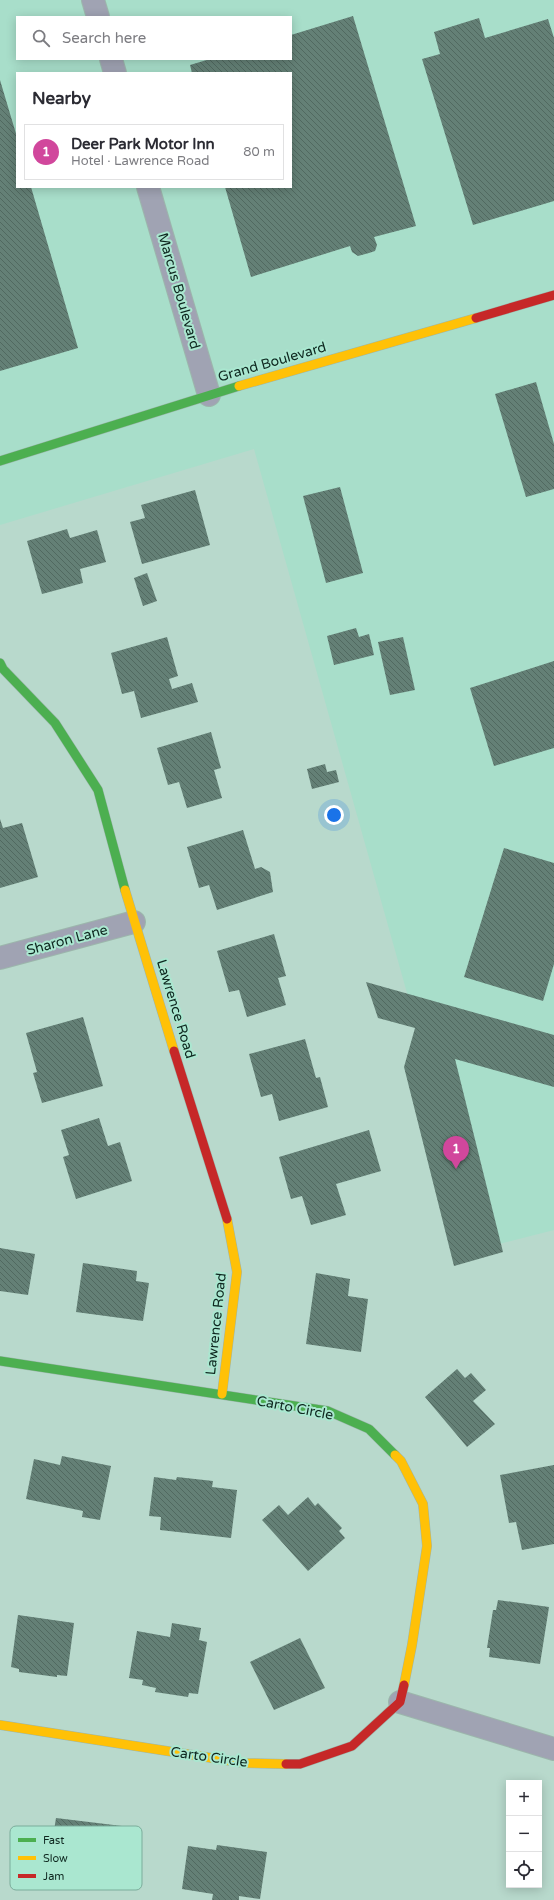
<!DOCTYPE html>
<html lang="en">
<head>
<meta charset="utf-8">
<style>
  :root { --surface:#fff; --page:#f2f2f3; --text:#2b2b33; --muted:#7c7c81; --line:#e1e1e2; --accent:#4a655c }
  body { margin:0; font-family:"Varela Round",sans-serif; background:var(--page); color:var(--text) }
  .controls { position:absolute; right:12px; bottom:12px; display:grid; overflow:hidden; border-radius:0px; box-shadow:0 2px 10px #0003 }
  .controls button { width:36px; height:36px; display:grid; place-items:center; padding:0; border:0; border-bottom:1px solid var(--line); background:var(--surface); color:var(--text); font:20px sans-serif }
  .you { position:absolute; left:334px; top:815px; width:14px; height:14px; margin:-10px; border:3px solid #fff; border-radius:50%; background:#1a73e8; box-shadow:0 0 0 6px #1a73e833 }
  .badge { display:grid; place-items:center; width:26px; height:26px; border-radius:50%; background:var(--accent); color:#fff; font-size:13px; font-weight:700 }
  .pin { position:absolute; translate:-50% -33px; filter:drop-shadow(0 1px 2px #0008) }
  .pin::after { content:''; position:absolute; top:21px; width:14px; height:12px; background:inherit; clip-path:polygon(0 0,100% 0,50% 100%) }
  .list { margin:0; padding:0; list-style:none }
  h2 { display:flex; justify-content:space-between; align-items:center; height:52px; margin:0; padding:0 16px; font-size:17px }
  h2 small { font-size:13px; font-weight:400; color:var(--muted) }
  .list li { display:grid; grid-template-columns:26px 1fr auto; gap:12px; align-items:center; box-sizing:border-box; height:56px; margin:0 8px 8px; padding:0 8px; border:1px solid var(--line); border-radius:0px }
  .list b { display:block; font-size:15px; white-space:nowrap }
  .list p { margin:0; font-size:13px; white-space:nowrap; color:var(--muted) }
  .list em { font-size:13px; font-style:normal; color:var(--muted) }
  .icon { flex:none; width:22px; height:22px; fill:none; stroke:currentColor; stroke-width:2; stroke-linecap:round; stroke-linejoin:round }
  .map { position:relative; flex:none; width:554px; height:1900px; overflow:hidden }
  .search { position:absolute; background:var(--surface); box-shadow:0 2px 10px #0003; left:16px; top:16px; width:276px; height:44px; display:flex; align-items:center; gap:10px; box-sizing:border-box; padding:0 14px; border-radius:0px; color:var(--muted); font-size:15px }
  .panel { position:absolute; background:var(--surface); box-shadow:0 2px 10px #0003; left:16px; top:72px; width:276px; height:116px; border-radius:0px }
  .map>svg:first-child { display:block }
</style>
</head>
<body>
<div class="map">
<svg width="554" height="1900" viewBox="0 0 554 1900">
  <defs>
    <pattern id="building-back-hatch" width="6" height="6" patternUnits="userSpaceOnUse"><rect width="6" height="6" fill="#648076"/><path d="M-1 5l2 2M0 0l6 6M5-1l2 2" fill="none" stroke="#516960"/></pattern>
  </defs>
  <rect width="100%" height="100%" fill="#b8d9cc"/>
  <path fill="#a8deca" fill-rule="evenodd" d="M0 0H554V1230L479 1249 254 449 0 525ZM17 17H291V59H17ZM17 73H291V187H17Z"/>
  <g fill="url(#building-back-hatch)">
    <polygon points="353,16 416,226 374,237 377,245 375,251 369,253 358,256 352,252 350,246 251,277 225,187 291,187 291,73 192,73 190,65 210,59 291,59 291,35"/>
    <polygon points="479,18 485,38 548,19 554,38 554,201 473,225 422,59 440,54 434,32"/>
    <polygon points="0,80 17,137 17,187 31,187 78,348 0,371"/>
    <polygon points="536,382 554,444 554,489 526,497 495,394"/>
    <polygon points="340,487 363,573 326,583 303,496"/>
    <polygon points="195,490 210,545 142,564 130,522 145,518 141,505"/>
    <polygon points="67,529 70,538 97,530 106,562 80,569 83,583 42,594 27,541"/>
    <polygon points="147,573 157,601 143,606 134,578"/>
    <polygon points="356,628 359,637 369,634 374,655 334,665 327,636"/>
    <polygon points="167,637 178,676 169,679 172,689 192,683 198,702 141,718 134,691 122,694 111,653"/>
    <polygon points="403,637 415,690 390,695 378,642"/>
    <polygon points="554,661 554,748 494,766 470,688"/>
    <polygon points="211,732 221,768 214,770 222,798 187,808 179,782 168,785 157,748"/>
    <polygon points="325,764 327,772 336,770 339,782 312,789 307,769"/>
    <polygon points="0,819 3,828 22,823 38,877 0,888"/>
    <polygon points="243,830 255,869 261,867 270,872 273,892 217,910 209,885 199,888 187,847"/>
    <polygon points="504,848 554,863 554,964 543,1001 464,977"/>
    <polygon points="274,934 286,976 278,978 286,1005 247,1017 239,990 229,992 217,951"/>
    <polygon points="366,982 554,1035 554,1087 455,1059 503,1252 454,1266 404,1067 415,1028 378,1018"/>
    <polygon points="83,1017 103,1086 42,1103 33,1073 37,1072 26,1033"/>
    <polygon points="305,1039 316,1078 320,1077 328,1107 279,1121 272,1094 261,1097 249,1054"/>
    <polygon points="99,1118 108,1146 120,1142 132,1181 76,1199 63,1157 69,1155 61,1130"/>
    <polygon points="369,1130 381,1171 336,1184 346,1215 311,1225 302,1196 291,1199 279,1157"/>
    <polygon points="0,1248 35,1254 28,1295 0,1291"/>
    <polygon points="83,1263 137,1271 136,1281 149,1283 143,1321 76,1312"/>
    <polygon points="316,1273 350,1279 348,1296 368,1299 361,1352 306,1344"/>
    <polygon points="457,1369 465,1378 471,1373 486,1390 473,1401 495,1424 467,1447 425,1397"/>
    <polygon points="62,1456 111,1466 100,1520 82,1517 83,1511 26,1499 34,1459 60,1465"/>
    <polygon points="554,1465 554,1544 522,1550 516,1522 509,1523 500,1475"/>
    <polygon points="154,1477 176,1480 177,1477 213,1481 212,1487 237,1490 231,1538 160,1530 161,1517 149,1516"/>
    <polygon points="308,1497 315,1506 318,1503 342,1528 339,1531 345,1538 308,1571 262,1520 279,1505 288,1515"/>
    <polygon points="498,1600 549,1607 540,1664 489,1657 490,1648 487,1648 493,1610 496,1610"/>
    <polygon points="18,1615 74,1623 67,1676 57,1675 57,1677 19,1672 19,1669 11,1667"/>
    <polygon points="172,1623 201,1628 199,1640 207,1642 198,1694 189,1693 188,1697 155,1692 156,1688 142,1685 143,1680 129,1678 137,1631 170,1637"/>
    <polygon points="300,1638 325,1688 274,1710 250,1662"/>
    <polygon points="56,1818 122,1826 121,1831 125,1832 121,1868 117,1868 116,1875 48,1867"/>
    <polygon points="217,1845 267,1852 260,1899 239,1896 239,1900 212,1900 213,1894 182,1889 188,1846 216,1850"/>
  </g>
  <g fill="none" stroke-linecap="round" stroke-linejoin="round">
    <g stroke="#9cb6ac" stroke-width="24">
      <g id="street">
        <polyline points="93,0 98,17"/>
        <polyline points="111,59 115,73"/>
        <polyline points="148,187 209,395"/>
        <polyline points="0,958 134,922"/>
        <polyline points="400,1702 554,1749"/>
      </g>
    </g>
    <g stroke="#9cb6ac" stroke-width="10">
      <g id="fast">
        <polyline points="0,461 239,386"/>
        <polyline points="0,663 3,669 55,723 98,790 125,890"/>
        <polyline points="0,1361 328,1411 369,1429 395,1455"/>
      </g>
    </g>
    <g stroke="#9cb6ac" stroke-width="10">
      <g id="slow">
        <polyline points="239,386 476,318"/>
        <polyline points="125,890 174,1051"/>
        <polyline points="222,1394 237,1272 227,1219"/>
        <polyline points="395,1455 401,1461 423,1504 427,1546 412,1645 404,1685"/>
        <polyline points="0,1725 244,1763 286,1764"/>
      </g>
    </g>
    <g stroke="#9cb6ac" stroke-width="10">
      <g id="jam">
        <polyline points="476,318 554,295"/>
        <polyline points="174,1051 227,1219"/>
        <polyline points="286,1764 300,1764 352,1746 400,1702 404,1685"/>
      </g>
    </g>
    <use href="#street" stroke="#a0a3b3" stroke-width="22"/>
    <use href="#fast" stroke="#4caf50" stroke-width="9"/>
    <use href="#slow" stroke="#ffc107" stroke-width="9"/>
    <use href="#jam" stroke="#c62828" stroke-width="9"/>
  </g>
  <g text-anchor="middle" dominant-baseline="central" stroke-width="4" stroke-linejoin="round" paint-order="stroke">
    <g font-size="14" fill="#0e271f" stroke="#aae7d0">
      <text transform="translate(179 291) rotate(74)">Marcus Boulevard</text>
      <text transform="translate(272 362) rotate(-16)">Grand Boulevard</text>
      <text transform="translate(67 940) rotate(-15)">Sharon Lane</text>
      <text transform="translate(176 1009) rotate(73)">Lawrence Road</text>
      <text transform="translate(216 1324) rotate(-84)">Lawrence Road</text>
      <text transform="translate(295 1408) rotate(11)">Carto Circle</text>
      <text transform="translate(209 1757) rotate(8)">Carto Circle</text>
    </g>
  </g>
  <rect x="10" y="1826" width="132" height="64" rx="6" fill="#aae7d0" stroke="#7bad9b" stroke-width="1"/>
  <rect x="18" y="1838" width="18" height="4" fill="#4caf50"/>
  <rect x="18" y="1856" width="18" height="4" fill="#ffc107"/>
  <rect x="18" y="1874" width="18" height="4" fill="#c62828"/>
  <g font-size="11" fill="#0e271f">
    <text x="43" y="1844">Fast</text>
    <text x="43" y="1862">Slow</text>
    <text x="43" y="1880">Jam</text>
  </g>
</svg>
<div class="controls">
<button>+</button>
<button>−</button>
<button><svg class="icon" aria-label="locate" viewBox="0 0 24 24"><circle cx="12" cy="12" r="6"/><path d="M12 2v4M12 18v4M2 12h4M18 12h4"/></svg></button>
</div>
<div class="you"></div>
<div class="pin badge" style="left:456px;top:1169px;background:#d1479c">1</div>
<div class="search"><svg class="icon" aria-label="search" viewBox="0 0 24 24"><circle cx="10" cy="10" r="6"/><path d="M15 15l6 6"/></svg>Search here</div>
<section class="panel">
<h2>Nearby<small></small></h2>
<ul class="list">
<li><span class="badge" style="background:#d1479c">1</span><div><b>Deer Park Motor Inn</b><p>Hotel · Lawrence Road</p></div><em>80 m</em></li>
</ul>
</section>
</div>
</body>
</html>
